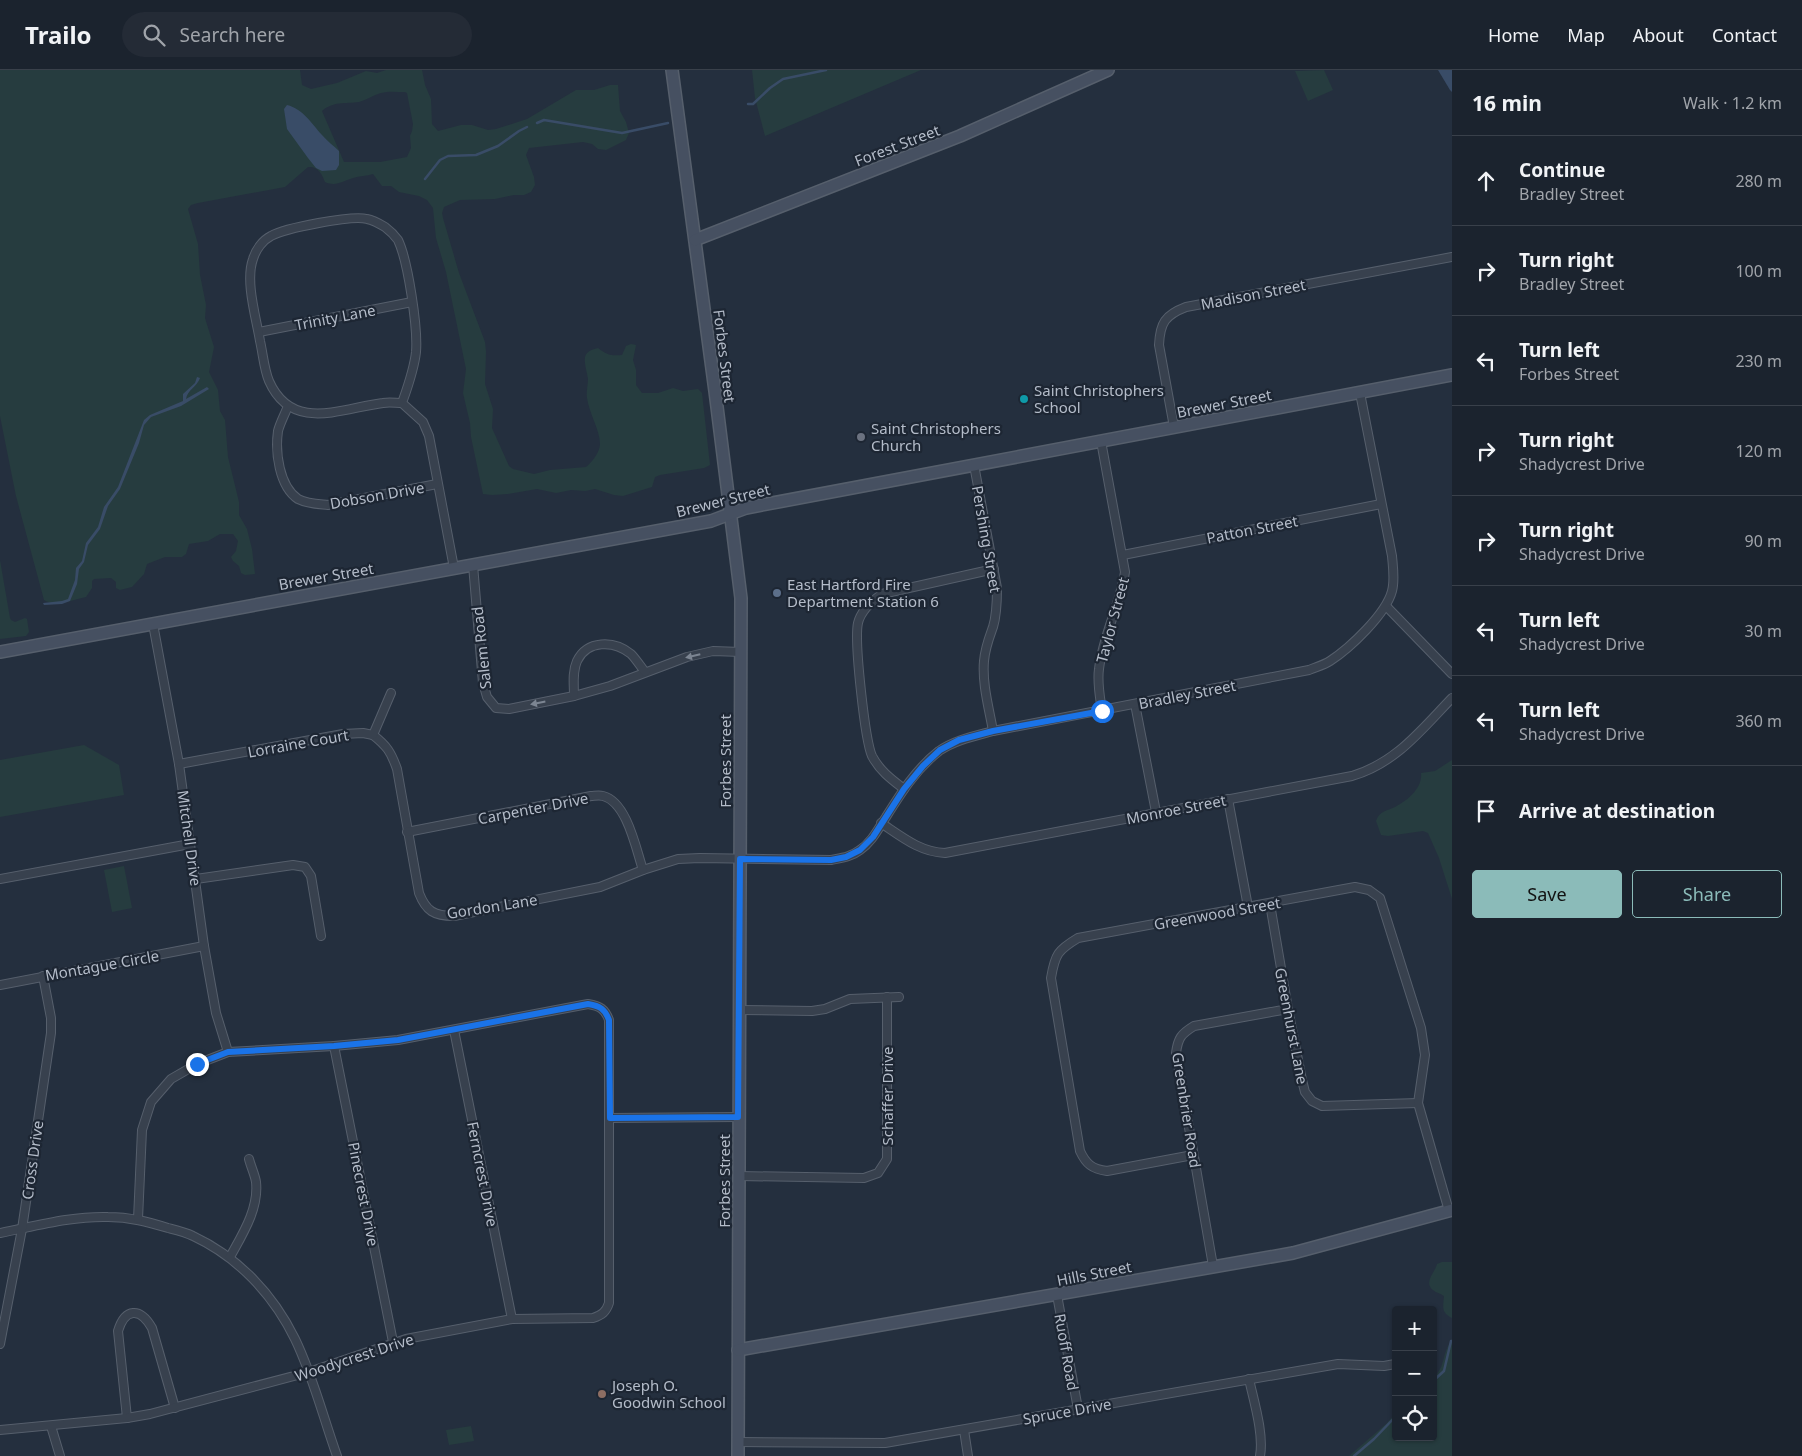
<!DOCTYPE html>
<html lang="en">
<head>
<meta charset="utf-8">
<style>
  :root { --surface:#1b232e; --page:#242b36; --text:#f1f3f6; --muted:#a0a4aa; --line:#39404a; --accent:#8bbbb9 }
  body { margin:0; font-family:"Noto Sans",sans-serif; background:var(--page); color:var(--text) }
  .controls { position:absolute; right:15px; bottom:15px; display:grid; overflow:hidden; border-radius:5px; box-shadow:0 1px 4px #0004 }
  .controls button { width:45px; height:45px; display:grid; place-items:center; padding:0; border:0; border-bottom:1px solid var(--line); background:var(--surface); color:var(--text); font:25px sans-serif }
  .stop { position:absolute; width:15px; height:15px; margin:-11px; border:4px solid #1a73e8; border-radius:50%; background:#fff }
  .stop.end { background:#1a73e8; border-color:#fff; box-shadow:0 1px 5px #0008 }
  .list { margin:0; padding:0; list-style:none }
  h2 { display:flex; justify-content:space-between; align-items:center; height:65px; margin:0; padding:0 20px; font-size:21px }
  h2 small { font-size:16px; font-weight:400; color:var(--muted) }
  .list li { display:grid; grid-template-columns:32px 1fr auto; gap:15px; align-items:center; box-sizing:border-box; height:90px; padding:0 20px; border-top:1px solid var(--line) }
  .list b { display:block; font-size:19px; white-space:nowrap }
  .list p { margin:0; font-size:16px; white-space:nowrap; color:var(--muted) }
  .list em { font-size:16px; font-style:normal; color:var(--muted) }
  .actions { display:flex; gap:10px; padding:15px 20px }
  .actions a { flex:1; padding:11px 0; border:1px solid var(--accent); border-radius:5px; text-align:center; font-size:18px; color:var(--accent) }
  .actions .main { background:var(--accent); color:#111 }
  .icon { flex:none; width:28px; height:28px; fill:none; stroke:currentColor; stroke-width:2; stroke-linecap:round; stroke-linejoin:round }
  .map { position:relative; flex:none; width:1452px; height:1386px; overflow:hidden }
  header { display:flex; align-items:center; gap:30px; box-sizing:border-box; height:70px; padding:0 25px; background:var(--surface); border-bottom:1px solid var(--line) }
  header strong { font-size:24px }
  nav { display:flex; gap:28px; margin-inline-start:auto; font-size:18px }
  .search { width:350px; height:45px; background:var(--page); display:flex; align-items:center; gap:12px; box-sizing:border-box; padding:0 18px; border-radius:28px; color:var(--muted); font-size:19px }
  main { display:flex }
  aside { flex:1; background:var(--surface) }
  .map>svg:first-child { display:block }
</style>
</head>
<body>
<header>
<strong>Trailo</strong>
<div class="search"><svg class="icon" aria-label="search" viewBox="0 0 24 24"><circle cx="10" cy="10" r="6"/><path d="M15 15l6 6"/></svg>Search here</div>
<nav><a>Home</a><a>Map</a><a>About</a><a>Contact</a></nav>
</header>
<main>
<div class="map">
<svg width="1452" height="1386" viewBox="0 0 1452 1386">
  <rect width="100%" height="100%" fill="#242f3e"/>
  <g fill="#263c3f" fill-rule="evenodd">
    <path d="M0 0H300L302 15 311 19 337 13 366 1 377 3 386 0H422L425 15 431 29 432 54 438 61 461 55H472L488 60 496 59 527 49 576 20H594L610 15H618L620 41 626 52 629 63 626 70 606 80 598 79 592 74 583 72 529 78 526 85 534 107 535 115 531 122 524 125H514L495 129 460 130 444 137 442 143 443 148 459 203 485 272 486 282 485 314 493 339 492 358 509 396 513 399 534 404 550 400 586 397C592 392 600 382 600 374 600 360 589 343 587 328 586 322 588 315 588 309 586 294 578 282 598 278 607 285 611 286 622 285L626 276 631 274 636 275 633 290 636 300V315L642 323H658L673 318 683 321 698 319 702 323 710 395 704 398 660 405 655 407 652 417 623 426 614 425 595 419 585 421 571 420 556 423 537 419 508 424 492 425 483 424 471 367 470 353 463 323 466 299 446 202 436 168 433 138 427 130 419 126 399 122 391 116H382L373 104C367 106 359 106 353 108 343 111 336 117 325 112 322 104 318 96 308 97L285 117 198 133 191 135 188 139 198 174 200 205 206 235 205 248 214 277 209 302 218 320 220 341 225 350 228 387 239 432V445L247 459 252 479 255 504 245 505 241 503 239 496 233 491 231 487 236 481 238 471 233 464H220L208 471 189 474 186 484 182 487H165L147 494 144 504 132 517 120 520 116 518V512L111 508 94 509 92 511V518L86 527C73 530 55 537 44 530L16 426 0 346ZM405 22 407 23 413 54 412 61 410 66 411 78 407 87 380 92H344L322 41C333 31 345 34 359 32 367 30 373 25 381 23 388 21 397 22 405 22Z"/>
    <polygon points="752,0 921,0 765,66 755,28"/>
    <polygon points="1324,0 1333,20 1308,31 1295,1"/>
    <polygon points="0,490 10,548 11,550 15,552 25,548 27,549 29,562 26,566 0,569"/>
    <polygon points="84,675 119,695 124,725 0,747 0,690"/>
    <path d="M1452 690V829L1439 788 1428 763 1423 761 1388 766 1381 765 1376 751C1379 741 1387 741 1395 737 1407 731 1423 718 1421 703L1435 701Z"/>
    <polygon points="124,796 132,838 112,842 104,800"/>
    <path d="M1442 1192H1452V1248C1441 1243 1443 1237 1444 1226 1440 1223 1436 1223 1433 1220 1423 1212 1435 1203 1437 1194Z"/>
    <path d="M1452 1270V1386H1349L1386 1354 1396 1343V1367H1433V1309C1447 1294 1441 1284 1452 1270Z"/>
    <polygon points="471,1356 474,1371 449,1375 446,1360"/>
  </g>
  <g fill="#394c67">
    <polygon points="1438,0 1452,0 1452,22 1450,20"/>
    <path d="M287 35C303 39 311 53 322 65 327 71 334 76 339 81V95L336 100 322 101 316 98 308 88 287 59 284 39Z"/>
    <path d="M197 307 200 308C197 317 187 320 186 329L207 317 209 319 181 336 151 347 144 355 139 373 120 419 108 436 100 459 88 475 84 492 79 499 77 514 70 531 62 534 44 535 43 533 62 531 68 529 75 510 76 498 82 491 86 473 98 457 104 437 118 417 144 350 150 345 183 331V324L195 313Z"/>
  </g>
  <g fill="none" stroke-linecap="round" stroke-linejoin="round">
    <g stroke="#394c67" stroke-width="2.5">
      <polyline points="748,34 753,34 770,18 783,9 826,0"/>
      <polyline points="537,53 544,50 622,63 668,53"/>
      <polyline points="425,109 440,90 448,86 476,85 498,76 519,61 527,57"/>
      <polyline points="1433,1311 1444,1301 1451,1271 1452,1271"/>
      <polyline points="1354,1386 1374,1369 1396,1346"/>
    </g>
    <g stroke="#565f6c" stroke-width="10">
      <g id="street">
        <polyline points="259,262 412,232"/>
        <path d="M402 333C396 333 389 332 383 333 342 338 292 363 269 311 264 299 263 284 260 271 256 247 245 211 253 189 256 179 263 170 271 166 285 158 352 145 367 149 373 150 380 154 385 157 389 160 395 166 398 170 408 191 418 258 416 282 414 300 408 316 402 333L423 352 429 366 454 498"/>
        <path d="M288 336C285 344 280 353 278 361 275 382 279 416 298 429 308 434 318 434 328 435L437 414"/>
        <path d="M1174 357 1159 275C1160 253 1165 245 1186 237L1452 187"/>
        <path d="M1101 371 1125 502C1120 535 1103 565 1099 599 1097 613 1100 627 1102 641"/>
        <path d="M974 395 997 518C997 531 997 544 993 557 989 568 985 578 984 591 982 614 989 638 993 661"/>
        <polyline points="1123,485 1381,434"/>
        <polyline points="473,495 483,613 487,627 496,638 509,639 574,626 610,616 687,587 713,581 741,582"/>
        <polyline points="1386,536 1452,604"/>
        <polyline points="153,554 179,694 204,876 216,943 228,982"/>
        <path d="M574 626C574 615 572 602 577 591 587 570 614 570 631 584 636 589 641 597 645 602"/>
        <polyline points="1135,634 1156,742"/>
        <path d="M373 665C387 676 391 682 397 699L419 823C426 841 434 846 454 846L600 817 643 800 678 789 700 788 831 790C841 788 851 787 860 780 872 772 878 759 886 747 901 723 916 699 939 681 955 670 975 666 993 661L1309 600C1316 597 1324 595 1330 591 1350 578 1386 544 1392 521 1395 510 1393 498 1392 486L1360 323"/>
        <polyline points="179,694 343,664 363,663 373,665 391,623"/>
        <path d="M904 719C891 709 880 701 872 686 865 670 854 571 858 553 861 540 872 531 882 524L994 499"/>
        <polyline points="1228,729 1248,837"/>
        <path d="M881 753C902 767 920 782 945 783L1352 706C1396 693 1421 660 1452 628"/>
        <path d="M407 762 591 726C594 726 599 725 603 726 627 732 636 779 643 800"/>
        <polyline points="0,809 190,774"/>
        <polyline points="196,809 293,795 305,797 311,806 321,866"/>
        <polyline points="1270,834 1288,939 1302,1010 1305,1022 1312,1031 1322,1036 1418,1033"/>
        <polyline points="0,915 204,876"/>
        <polyline points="739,940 812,941 825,939 850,929 899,927"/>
        <polyline points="454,960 512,1249"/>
        <polyline points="334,976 393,1272"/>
        <polyline points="610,1048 738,1047"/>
        <path d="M1193 1085 1107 1101C1092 1099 1086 1094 1080 1081L1051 908C1055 884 1058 880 1078 868L1355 817 1369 820 1380 828 1421 958 1425 985 1418 1033 1449 1141"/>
        <polyline points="739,1106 864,1108 878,1103 887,1089 887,927"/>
        <path d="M0 1163C36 1156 72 1146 108 1147 130 1147 148 1152 168 1158 176 1160 185 1162 193 1166 238 1187 273 1224 295 1269 313 1306 323 1347 337 1386"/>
        <path d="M230 1187C242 1165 259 1139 256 1112 255 1105 251 1097 249 1089"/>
        <path d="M1213 1196 1176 983C1178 968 1181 964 1194 956L1288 939"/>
        <polyline points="1057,1225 1078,1339"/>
        <polyline points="0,1274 22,1159 51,963 51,948 43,906"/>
        <path d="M1249 1309C1254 1332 1264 1364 1260 1386"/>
        <path d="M127 1348 118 1261C125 1238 140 1237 152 1258L175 1338"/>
        <polyline points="51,1356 60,1386"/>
        <path d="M0 1360 127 1348 150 1344 309 1302 406 1269 512 1249 593 1248C602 1245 606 1242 609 1233V950C605 939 600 936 588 934L398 970 334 976 228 982 197 994 171 1009 151 1032 142 1060 138 1149"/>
        <polyline points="964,1360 968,1386"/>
        <polyline points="738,1372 885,1373 1338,1294 1384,1296 1395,1294"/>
      </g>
    </g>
    <g stroke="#565f6c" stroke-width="14">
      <g id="secondary">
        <polyline points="672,0 715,321 741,528 738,1386"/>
        <polyline points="695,170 960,66 1108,0"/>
        <polyline points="0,582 711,451 746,438 1452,305"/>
        <polyline points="738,1280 1293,1183 1452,1140"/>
      </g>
    </g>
    <use href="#street" stroke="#38414e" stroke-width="8"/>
    <use href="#secondary" stroke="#465061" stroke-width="11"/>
  </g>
  <defs><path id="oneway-solid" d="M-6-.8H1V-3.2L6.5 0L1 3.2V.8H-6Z" transform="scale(1.25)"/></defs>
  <g fill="#7c8592">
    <use href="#oneway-solid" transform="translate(693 586) rotate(167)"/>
    <use href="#oneway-solid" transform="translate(538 633) rotate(169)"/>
  </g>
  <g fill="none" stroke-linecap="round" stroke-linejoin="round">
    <path stroke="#1a73e8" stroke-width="6" d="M197 994 228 982 334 976 398 970 588 934C600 936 605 939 609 950L610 1048 738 1047 740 789 831 790 846 787 860 780 873 767 904 719 923 696 940 680 959 670 993 661 1102 641"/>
  </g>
  <circle fill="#0f9aa8" stroke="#1d2633" stroke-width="2" cx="1024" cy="329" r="5"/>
  <circle fill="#6b7280" stroke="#1d2633" stroke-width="2" cx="861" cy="367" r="5"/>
  <circle fill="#5c6f8a" stroke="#1d2633" stroke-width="2" cx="777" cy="523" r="5"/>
  <circle fill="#8d6e63" stroke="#1d2633" stroke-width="2" cx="602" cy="1324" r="5"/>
  <g text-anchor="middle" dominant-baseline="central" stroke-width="4.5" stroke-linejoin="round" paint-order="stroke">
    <g font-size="15" fill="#b4bcc9" stroke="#1d2633">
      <text transform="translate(897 75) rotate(-21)">Forest Street</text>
      <text transform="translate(1253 224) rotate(-11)">Madison Street</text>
      <text transform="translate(335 247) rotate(-11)">Trinity Lane</text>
      <text transform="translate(725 286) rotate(83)">Forbes Street</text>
      <text transform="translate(1224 333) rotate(-11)">Brewer Street</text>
      <text transform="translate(377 425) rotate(-10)">Dobson Drive</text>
      <text transform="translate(723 430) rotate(-14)">Brewer Street</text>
      <text transform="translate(1252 459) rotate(-11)">Patton Street</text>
      <text transform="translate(987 469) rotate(80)">Pershing Street</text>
      <text transform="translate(326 506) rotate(-10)">Brewer Street</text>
      <text transform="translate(1112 550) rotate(-75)">Taylor Street</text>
      <text transform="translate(481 578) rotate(-96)">Salem Road</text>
      <text transform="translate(1187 624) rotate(-11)">Bradley Street</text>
      <text transform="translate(298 673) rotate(-10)">Lorraine Court</text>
      <text transform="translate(725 691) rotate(-90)">Forbes Street</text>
      <text transform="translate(533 738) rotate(-11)">Carpenter Drive</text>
      <text transform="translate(1176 739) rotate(-11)">Monroe Street</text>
      <text transform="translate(190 768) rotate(82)">Mitchell Drive</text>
      <text transform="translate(492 836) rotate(-9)">Gordon Lane</text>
      <text transform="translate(1217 843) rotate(-10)">Greenwood Street</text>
      <text transform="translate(102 895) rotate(-10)">Montague Circle</text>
      <text transform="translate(1292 956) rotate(79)">Greenhurst Lane</text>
      <text transform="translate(887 1026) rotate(-90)">Schaffer Drive</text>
      <text transform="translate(1187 1040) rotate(81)">Greenbrier Road</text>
      <text transform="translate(32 1090) rotate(-82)">Cross Drive</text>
      <text transform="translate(483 1104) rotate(79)">Ferncrest Drive</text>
      <text transform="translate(724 1111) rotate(-90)">Forbes Street</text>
      <text transform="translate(364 1124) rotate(79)">Pinecrest Drive</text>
      <text transform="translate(1094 1203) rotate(-11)">Hills Street</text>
      <text transform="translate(1067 1282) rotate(80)">Ruoff Road</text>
      <text transform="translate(354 1287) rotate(-18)">Woodycrest Drive</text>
      <text transform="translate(1067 1341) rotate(-10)">Spruce Drive</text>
    </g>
    <g font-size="15" fill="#b4bcc9" stroke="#1d2633" text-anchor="start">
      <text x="1034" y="320">Saint Christophers<tspan x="1034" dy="17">School</tspan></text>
      <text x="871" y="358">Saint Christophers<tspan x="871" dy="17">Church</tspan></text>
      <text x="787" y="514">East Hartford Fire<tspan x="787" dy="17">Department Station 6</tspan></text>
      <text x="612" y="1315">Joseph O.<tspan x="612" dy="17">Goodwin School</tspan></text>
    </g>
  </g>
</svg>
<div class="controls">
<button>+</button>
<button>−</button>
<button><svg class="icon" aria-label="locate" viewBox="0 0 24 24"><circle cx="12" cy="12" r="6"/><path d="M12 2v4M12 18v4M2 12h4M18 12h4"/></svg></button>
</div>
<div class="stop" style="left:1102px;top:641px"></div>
<div class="stop end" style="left:197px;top:994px"></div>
</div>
<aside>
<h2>16 min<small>Walk · 1.2 km</small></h2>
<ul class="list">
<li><svg class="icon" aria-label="ahead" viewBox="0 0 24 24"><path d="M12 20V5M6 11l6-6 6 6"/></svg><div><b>Continue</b><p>Bradley Street</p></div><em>280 m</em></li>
<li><svg class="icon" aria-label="right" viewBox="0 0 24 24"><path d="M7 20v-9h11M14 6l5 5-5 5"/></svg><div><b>Turn right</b><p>Bradley Street</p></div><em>100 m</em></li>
<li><svg class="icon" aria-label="left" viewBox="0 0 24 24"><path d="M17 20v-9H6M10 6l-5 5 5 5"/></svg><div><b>Turn left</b><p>Forbes Street</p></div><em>230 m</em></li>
<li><svg class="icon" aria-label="right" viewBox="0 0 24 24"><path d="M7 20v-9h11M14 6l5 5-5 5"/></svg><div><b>Turn right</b><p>Shadycrest Drive</p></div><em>120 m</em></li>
<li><svg class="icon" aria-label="right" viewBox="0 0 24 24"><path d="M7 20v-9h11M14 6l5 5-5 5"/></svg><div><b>Turn right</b><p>Shadycrest Drive</p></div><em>90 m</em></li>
<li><svg class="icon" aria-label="left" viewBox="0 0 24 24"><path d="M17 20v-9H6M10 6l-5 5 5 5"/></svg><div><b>Turn left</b><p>Shadycrest Drive</p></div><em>30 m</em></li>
<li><svg class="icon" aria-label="left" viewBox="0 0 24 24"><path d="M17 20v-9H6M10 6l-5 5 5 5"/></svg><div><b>Turn left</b><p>Shadycrest Drive</p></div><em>360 m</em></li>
<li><svg class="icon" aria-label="arrive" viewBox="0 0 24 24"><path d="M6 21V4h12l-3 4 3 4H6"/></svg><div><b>Arrive at destination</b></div></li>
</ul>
<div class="actions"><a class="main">Save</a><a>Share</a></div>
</aside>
</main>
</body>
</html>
